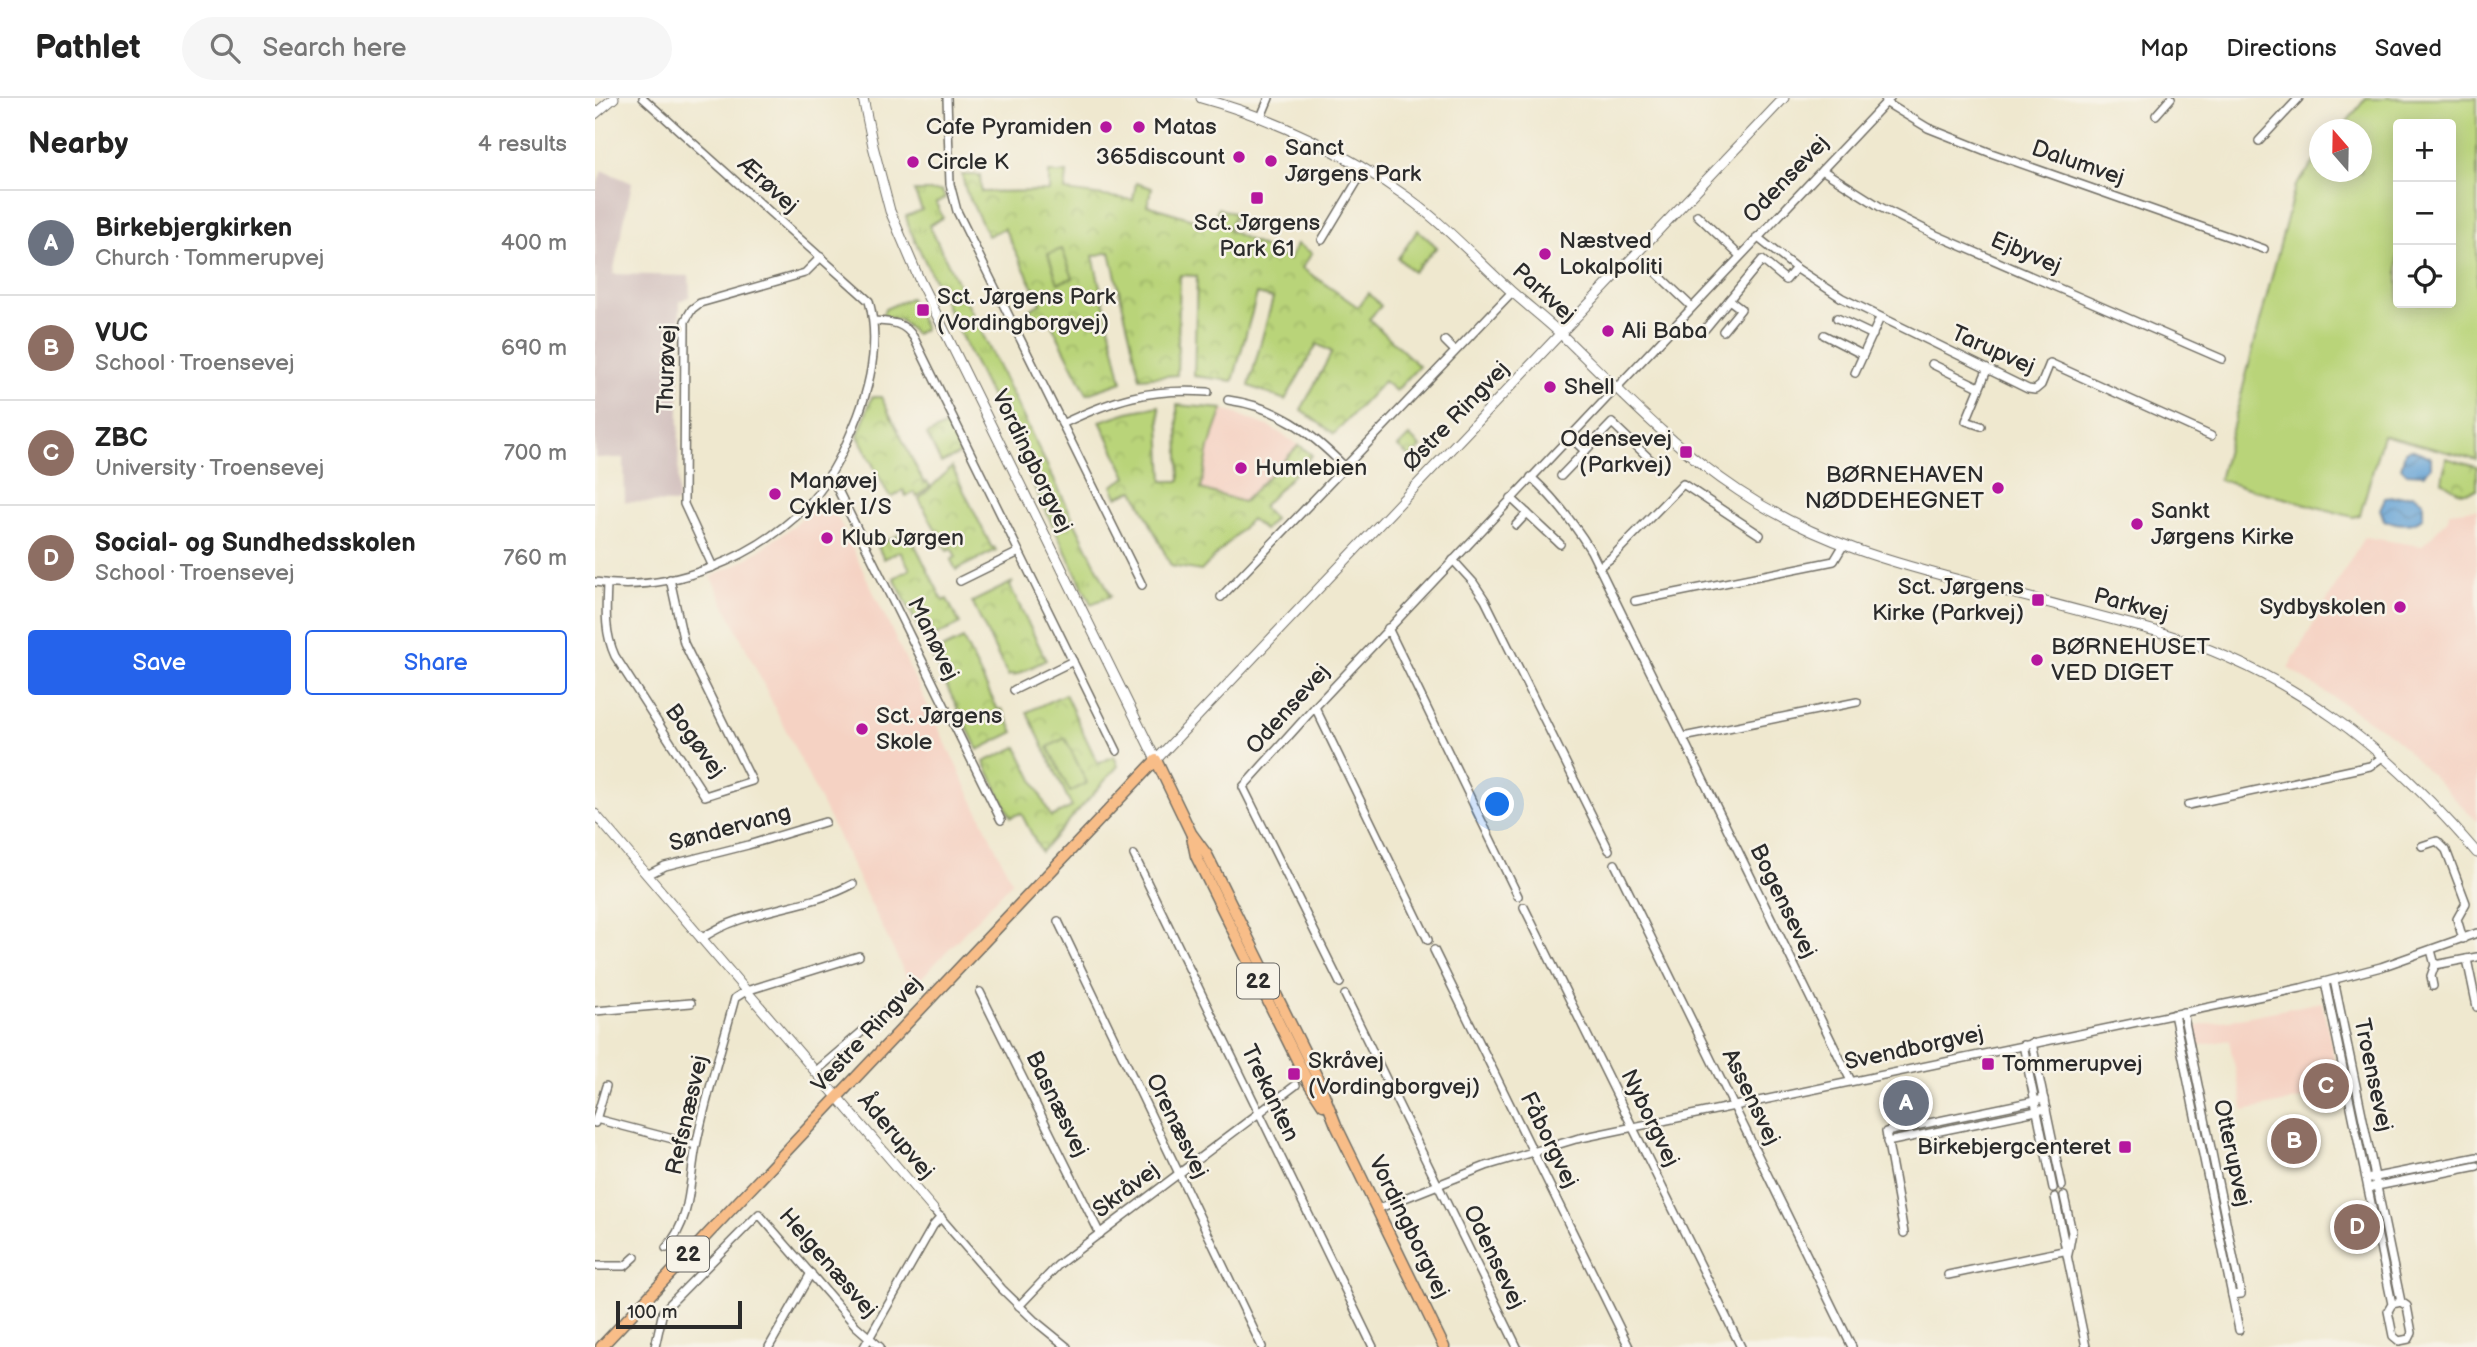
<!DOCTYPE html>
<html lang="en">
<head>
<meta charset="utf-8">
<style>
  :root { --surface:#fff; --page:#f6f6f6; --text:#222; --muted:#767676; --line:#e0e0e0; --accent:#2563eb }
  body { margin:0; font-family:"Balsamiq Sans",sans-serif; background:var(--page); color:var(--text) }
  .controls { position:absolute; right:21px; top:21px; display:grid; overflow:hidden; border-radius:7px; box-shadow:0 4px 18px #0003 }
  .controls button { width:63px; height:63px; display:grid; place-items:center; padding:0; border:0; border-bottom:2px solid var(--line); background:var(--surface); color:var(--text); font:35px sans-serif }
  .compass { position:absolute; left:1714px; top:21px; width:63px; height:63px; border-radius:50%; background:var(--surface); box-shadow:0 4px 18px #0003; rotate:340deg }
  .scale { position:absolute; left:21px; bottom:18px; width:126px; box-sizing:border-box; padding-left:7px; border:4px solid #2b2b2b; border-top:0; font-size:19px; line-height:24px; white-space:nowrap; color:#2b2b2b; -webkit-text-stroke:5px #f7f3e8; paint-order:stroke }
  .you { position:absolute; left:903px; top:707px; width:24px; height:24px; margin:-18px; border:5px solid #fff; border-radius:50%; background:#1a73e8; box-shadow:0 0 0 10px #1a73e833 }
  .badge { display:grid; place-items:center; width:46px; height:46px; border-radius:50%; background:var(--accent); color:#fff; font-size:23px; font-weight:700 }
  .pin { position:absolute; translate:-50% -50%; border:4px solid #fff; box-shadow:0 2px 7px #0006 }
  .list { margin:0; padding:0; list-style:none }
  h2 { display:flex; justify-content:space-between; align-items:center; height:91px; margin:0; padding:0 28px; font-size:30px }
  h2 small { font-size:23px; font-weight:400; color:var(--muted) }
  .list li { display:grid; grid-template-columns:46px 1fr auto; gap:21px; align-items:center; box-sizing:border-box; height:105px; padding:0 28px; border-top:2px solid var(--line) }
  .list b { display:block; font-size:26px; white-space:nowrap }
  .list p { margin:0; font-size:23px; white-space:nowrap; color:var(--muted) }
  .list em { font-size:23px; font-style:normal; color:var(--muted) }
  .actions { display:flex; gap:14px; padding:21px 28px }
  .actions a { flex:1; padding:16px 0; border:2px solid var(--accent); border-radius:7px; text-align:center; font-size:24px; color:var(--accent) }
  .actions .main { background:var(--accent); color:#fff }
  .icon { flex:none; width:38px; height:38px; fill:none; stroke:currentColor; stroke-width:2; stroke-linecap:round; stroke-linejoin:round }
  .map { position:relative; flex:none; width:1882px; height:1249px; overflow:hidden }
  header { display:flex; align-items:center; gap:42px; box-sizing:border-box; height:98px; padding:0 35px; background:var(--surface); border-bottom:2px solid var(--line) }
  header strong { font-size:33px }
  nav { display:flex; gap:38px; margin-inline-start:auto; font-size:24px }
  .search { width:490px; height:63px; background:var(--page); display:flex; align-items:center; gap:18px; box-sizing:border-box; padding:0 24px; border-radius:38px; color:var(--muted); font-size:26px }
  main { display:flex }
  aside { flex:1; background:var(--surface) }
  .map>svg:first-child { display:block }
</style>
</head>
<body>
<header>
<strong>Pathlet</strong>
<div class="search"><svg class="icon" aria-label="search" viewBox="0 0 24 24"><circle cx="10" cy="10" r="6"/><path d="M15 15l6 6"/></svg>Search here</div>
<nav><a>Map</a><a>Directions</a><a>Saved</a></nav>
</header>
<main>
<aside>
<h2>Nearby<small>4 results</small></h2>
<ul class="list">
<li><span class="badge" style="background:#6b7280">A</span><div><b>Birkebjergkirken</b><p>Church · Tommerupvej</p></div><em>400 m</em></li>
<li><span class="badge" style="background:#8d6e63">B</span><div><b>VUC</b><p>School · Troensevej</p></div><em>690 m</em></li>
<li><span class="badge" style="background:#8d6e63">C</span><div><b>ZBC</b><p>University · Troensevej</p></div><em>700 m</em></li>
<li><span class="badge" style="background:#8d6e63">D</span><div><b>Social- og Sundhedsskolen</b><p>School · Troensevej</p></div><em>760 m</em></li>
</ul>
<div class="actions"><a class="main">Save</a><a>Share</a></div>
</aside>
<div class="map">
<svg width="1882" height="1249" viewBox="0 0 1882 1249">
  <defs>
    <pattern id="grass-tufts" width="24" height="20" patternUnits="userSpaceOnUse" patternTransform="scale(1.75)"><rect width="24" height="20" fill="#b9d479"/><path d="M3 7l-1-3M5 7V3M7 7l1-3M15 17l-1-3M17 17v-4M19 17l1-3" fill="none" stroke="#9fb669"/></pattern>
    <pattern id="park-crowns" width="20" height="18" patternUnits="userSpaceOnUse" patternTransform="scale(1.75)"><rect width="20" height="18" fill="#b9d479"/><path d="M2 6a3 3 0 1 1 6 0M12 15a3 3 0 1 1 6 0" fill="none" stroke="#9fb669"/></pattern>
    <pattern id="water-waves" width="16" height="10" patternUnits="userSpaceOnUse" patternTransform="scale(1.75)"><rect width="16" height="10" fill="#64a2d5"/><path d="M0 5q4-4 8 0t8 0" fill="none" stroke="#5384ad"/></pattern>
  </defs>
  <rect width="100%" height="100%" fill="#f7f3e8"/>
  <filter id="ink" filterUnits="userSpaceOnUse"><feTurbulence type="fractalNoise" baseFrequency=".0143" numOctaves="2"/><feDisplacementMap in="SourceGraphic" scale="14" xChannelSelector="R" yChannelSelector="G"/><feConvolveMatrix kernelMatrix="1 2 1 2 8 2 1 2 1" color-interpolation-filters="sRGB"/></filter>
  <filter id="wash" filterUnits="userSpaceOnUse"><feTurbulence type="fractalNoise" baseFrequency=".00686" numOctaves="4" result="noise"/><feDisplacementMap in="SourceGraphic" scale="28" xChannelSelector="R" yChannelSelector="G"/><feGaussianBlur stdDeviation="1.57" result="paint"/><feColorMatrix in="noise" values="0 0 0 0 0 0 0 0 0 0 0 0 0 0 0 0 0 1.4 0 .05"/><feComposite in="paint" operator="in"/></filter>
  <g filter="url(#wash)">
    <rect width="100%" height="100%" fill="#efe8cf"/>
    <g fill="#f5d2c3">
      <polygon points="628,311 675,329 704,347 648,404 606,391 614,350"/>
      <polygon points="231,395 417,784 317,890 116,479 150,462 199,428"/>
      <polygon points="1882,411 1882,723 1798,638 1693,570 1769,439 1827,448 1853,421 1854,414"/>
      <polygon points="1727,904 1746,993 1649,1013 1634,942 1601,948 1597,929"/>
    </g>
    <polygon fill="#d1bfbd" points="7,72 37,85 18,176 94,178 95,198 85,203 83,405 30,404 29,360 0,360 0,94"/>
    <g fill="url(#grass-tufts)" stroke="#728052" stroke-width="2">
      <polygon points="319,93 347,93 350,100 341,105 348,120 334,127 516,498 496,506 314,130 311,118 327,112"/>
      <polygon points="823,132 842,149 818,174 803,160"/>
      <polygon points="315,200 330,231 320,236 306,222 287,219 290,211"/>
    </g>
    <g fill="url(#park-crowns)" stroke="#728052" stroke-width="2">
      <polygon points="454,75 472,75 470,93 538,102 541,85 557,90 552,107 617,127 623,110 640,116 633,132 694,162 702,146 717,155 707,170 763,209 774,195 786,208 774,221 824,268 801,293 789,283 739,336 706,312 737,254 722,246 690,302 654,288 678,200 662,196 638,283 599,278 602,178 585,177 582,277 545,280 515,154 498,158 527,284 492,296 454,221 438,228 431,214 446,205 409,130 393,138 371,93 367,77 385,77 386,94 454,93"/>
      <polygon points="277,299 286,299 329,385 332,384 335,388 322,399 319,394 311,398 308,392 298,399 293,396 263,338"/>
      <polygon points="582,307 628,311 614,350 606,391 648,404 704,347 717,357 667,409 679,421 669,432 656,421 606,473 576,468 539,392 522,399 517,388 532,379 505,323 533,314 564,308 568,383 585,383"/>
      <polygon points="353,326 367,355 346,365 332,337"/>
      <polygon points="814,338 826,349 816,360 803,349"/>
      <path d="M1851 360 1882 369V391C1867 398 1859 392 1847 383Z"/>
      <polygon points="357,369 397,450 399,449 401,452 361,472 356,462 361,459 357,451 352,453 324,401"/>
      <polygon points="313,433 348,503 352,501 365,526 330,543 299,480 315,471 305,453 289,461 282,447"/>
      <polygon points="418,484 415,488 451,562 419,578 418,576 413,578 377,504"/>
      <polygon points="368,541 403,612 407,611 419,634 383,652 336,556"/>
      <polygon points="470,596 503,666 519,658 523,668 446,754 426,715 416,719 389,664 422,649 456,719 477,709 432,614"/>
    </g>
    <g fill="#b9d479" stroke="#728052" stroke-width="2" fill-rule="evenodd">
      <path d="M1771 0H1882V362L1788 337 1765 417 1758 419 1624 382 1700 89 1724 58V74H1766V32L1746 31ZM1803 26H1856V205H1803Z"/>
      <polygon points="467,151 478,180 463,185 453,156"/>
      <polygon points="470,640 492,685 475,694 453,649"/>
    </g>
    <g fill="url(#water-waves)" stroke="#486680" stroke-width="2">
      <polygon points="1816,351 1836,359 1836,369 1829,376 1811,375 1806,370 1810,354"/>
      <path d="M1818 397 1828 403V419C1818 429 1801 426 1789 422L1785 411 1790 400Z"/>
    </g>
  </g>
  <g filter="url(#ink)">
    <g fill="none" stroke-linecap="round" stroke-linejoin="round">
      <g stroke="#706d64" stroke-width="10">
        <g id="minor">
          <polyline points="352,0 355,86 362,113 547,487"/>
          <polyline points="1290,4 1333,30 1396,55 1669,151"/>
          <polyline points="1561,17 1576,0"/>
          <polyline points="666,19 674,0"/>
          <polyline points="1664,43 1704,0"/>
          <polyline points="1227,72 1287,110 1341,137 1627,261"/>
          <polyline points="1102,117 1145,158"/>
          <polyline points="1162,139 1201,170 1247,200 1433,291 1440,292 1446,287 1455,265 1616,338"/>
          <polyline points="727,142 769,72"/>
          <polyline points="1054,168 1097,209"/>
          <polyline points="1242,220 1278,237"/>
          <path d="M280 223C297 224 309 224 319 240L522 653"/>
          <polyline points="1110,231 1167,162 1191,182 1201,170"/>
          <polyline points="1128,233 1146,211 1134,202"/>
          <polyline points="1229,237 1268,257"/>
          <polyline points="850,243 860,253"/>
          <polyline points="1337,266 1384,289"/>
          <polyline points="1260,275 1285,220"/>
          <path d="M633 302C684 309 714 333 750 369"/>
          <path d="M467 326C519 301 554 290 613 294"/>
          <polyline points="1386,328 1371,323 1392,272"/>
          <polyline points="975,339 990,353"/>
          <polyline points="235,376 406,722"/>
          <polyline points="966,378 1017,325 1058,364"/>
          <path d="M936 379C961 402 979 425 996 453L1256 983"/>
          <polyline points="916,400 965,446"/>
          <polyline points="921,427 932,415"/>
          <polyline points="858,462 878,484 890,502 1014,752"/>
          <polyline points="118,469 89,406 90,223 97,211 105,205 210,175 226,159"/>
          <polyline points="1004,469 1016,460 1088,386 1165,437"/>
          <polyline points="365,483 424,454"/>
          <path d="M0 484C76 496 161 460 214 406 236 382 251 348 263 318 277 281 284 240 274 203L48 0"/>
          <path d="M12 486C11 511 9 534 20 558L110 698 157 683 89 545 75 481"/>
          <polyline points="626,499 917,194"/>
          <polyline points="1040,503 1239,463 1248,448"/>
          <polyline points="793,530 923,798"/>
          <polyline points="419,592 478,563"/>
          <polyline points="720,609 833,842"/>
          <polyline points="1088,639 1262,604"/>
          <polyline points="1593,707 1775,668 1789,658"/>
          <polyline points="1827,748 1842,743 1851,752 1871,805 1862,821 1868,841"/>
          <polyline points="539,757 778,1249"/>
          <polyline points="1020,766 1257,1249"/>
          <polyline points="52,777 70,768 153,747 230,724"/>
          <polyline points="929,809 1146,1249"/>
          <polyline points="463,823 667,1249"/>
          <path d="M106 841C149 810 211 812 258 786"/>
          <polyline points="839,852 1034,1249"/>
          <polyline points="1836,852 1840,867 1882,859"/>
          <polyline points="1872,861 1882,909"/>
          <polyline points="1739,882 1806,1204"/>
          <polyline points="1730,884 1797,1206 1793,1213 1798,1238 1804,1243 1814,1241 1817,1235 1812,1208 1806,1204 1797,1206"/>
          <polyline points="745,885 648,689 720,609 1295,0"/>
          <polyline points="1838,888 1836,878 1840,867"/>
          <polyline points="385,894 505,1136"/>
          <polyline points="750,897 922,1249"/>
          <polyline points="0,913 96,905"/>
          <polyline points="1588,914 1646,1196 1637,1197 1644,1232"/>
          <polyline points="1579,916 1637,1197"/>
          <polyline points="1437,945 1467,1088"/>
          <polyline points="1428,947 1458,1090"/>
          <polyline points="220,974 298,907"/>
          <polyline points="1,1021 101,1047"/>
          <polyline points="0,1025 11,988"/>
          <polyline points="1292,1044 1451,1011"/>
          <polyline points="1776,1080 1882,1059"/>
          <polyline points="1777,1089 1882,1068"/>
          <polyline points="1469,1098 1477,1134 1473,1156"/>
          <polyline points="1460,1099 1491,1249"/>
          <polyline points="338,1111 407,1191 440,1223 472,1249"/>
          <polyline points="782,1111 891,1068 981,1041 1706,890 1786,869 1882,835"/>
          <polyline points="1309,1135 1291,1034 1449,1001"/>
          <path d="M71 1150C97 1122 94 1083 101 1048 111 998 127 949 140 900L151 893 264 858"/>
          <polyline points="0,1168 30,1168 40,1159"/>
          <polyline points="1353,1177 1473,1152"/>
          <polyline points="424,1208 463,1167 701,987"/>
          <polyline points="60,1249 68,1213 164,1116 261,1228 285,1249"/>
          <polyline points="174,1249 216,1175"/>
          <polyline points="269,1249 338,1128 346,1119"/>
        </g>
      </g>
      <g stroke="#706d64" stroke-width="11">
        <g id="tertiary">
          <polyline points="268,0 278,48 295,113 324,181 561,662 1189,0"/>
          <path d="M606 0C679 20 751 55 812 99 850 127 882 162 916 193 933 208 951 222 967 237 1024 292 1077 349 1144 393 1220 444 1300 466 1388 488 1446 502 1503 518 1561 533 1697 574 1792 649 1882 755"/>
          <polyline points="0,16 19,0"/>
          <polyline points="0,716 338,1111"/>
        </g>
      </g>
      <g stroke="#706d64" stroke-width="13">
        <g id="primary">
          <polyline points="597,739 601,758 713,984 728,1007"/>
          <polyline points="6,1249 561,662 596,735 612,757 722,979 741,1027 849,1249"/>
        </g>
      </g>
      <use href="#minor" stroke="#fff" stroke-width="7"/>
      <use href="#tertiary" stroke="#fff" stroke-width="9"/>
      <use href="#primary" stroke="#f8bd88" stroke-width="10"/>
    </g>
  </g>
  <g fill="#b5179e" stroke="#f7f3e8" stroke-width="2.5">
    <circle cx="511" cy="29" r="7"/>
    <circle cx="544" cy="29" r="7"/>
    <circle cx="644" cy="59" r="7"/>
    <circle cx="676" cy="63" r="7"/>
    <circle cx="318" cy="64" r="7"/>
    <rect x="655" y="93" width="14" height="14" rx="3.5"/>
    <circle cx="950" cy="156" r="7"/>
    <rect x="321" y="205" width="14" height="14" rx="3.5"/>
    <circle cx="1013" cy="233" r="7"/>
    <circle cx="955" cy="289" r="7"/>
    <rect x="1084" y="347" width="14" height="14" rx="3.5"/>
    <circle cx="646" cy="370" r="7"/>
    <circle cx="1403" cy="390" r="7"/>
    <circle cx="180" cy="396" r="7"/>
    <circle cx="1542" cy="426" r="7"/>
    <circle cx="232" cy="440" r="7"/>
    <rect x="1436" y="495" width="14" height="14" rx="3.5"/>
    <circle cx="1805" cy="509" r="7"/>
    <circle cx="1442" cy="562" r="7"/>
    <circle cx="267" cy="631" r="7"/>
    <rect x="1386" y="959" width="14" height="14" rx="3.5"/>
    <rect x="692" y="969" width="14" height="14" rx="3.5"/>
    <rect x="1523" y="1042" width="14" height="14" rx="3.5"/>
  </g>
  <g text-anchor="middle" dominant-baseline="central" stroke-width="5" stroke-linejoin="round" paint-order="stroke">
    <g fill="#f7f3e8" stroke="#686764" stroke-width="2">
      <rect x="642" y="865.5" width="42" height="35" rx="5"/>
      <rect x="72" y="1138.5" width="42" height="35" rx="5"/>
    </g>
    <g font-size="21" font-weight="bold" fill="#2b2b2b">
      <text x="663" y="883">22</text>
      <text x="93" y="1156">22</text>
    </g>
    <g font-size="23" fill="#2b2b2b" stroke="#f7f3e8" text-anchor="start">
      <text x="497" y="29" text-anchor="end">Cafe Pyramiden</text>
      <text x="558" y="29">Matas</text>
      <text x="690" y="50">Sanct<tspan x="690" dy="26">Jørgens Park</tspan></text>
      <text x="630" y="59" text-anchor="end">365discount</text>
      <text x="332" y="64">Circle K</text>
      <text x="662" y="125" text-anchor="middle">Sct. Jørgens<tspan x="662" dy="26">Park 61</tspan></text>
      <text x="964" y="143">Næstved<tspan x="964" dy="26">Lokalpoliti</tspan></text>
      <text x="342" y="199">Sct. Jørgens Park<tspan x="342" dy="26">(Vordingborgvej)</tspan></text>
      <text x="1027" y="233">Ali Baba</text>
      <text x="969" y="289">Shell</text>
      <text x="1077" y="341" text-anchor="end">Odensevej<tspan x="1077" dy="26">(Parkvej)</tspan></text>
      <text x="660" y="370">Humlebien</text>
      <text x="1389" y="377" text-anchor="end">BØRNEHAVEN<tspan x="1389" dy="26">NØDDEHEGNET</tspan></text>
      <text x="194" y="383">Manøvej<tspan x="194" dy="26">Cykler I/S</tspan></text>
      <text x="1556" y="413">Sankt<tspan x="1556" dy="26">Jørgens Kirke</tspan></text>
      <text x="246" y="440">Klub Jørgen</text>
      <text x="1429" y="489" text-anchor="end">Sct. Jørgens<tspan x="1429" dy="26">Kirke (Parkvej)</tspan></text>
      <text x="1791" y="509" text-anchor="end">Sydbyskolen</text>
      <text x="1456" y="549">BØRNEHUSET<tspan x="1456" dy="26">VED DIGET</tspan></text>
      <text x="281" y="618">Sct. Jørgens<tspan x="281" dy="26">Skole</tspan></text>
      <text x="713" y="963">Skråvej<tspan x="713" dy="26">(Vordingborgvej)</tspan></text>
      <text x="1407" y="966">Tommerupvej</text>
      <text x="1516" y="1049" text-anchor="end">Birkebjergcenteret</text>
    </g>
    <g font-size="23" fill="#2b2b2b" stroke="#f7f3e8">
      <text transform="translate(1483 65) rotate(19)">Dalumvej</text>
      <text transform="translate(1191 81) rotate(-46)">Odensevej</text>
      <text transform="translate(173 87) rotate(42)">Ærøvej</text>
      <text transform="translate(1431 155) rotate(23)">Ejbyvej</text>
      <text transform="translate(949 195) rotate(42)">Parkvej</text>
      <text transform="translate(1398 252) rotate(24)">Tarupvej</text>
      <text transform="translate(72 271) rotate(-88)">Thurøvej</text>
      <text transform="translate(861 318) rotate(-46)">Østre Ringvej</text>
      <text transform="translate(437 363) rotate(64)">Vordingborgvej</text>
      <text transform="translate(1536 507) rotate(15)">Parkvej</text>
      <text transform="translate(338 541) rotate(64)">Manøvej</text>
      <text transform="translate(693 611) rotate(-48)">Odensevej</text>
      <text transform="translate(100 643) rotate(54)">Bogøvej</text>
      <text transform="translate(135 730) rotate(-15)">Søndervang</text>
      <text transform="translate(1188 803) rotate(64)">Bogensevej</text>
      <text transform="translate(272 936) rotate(-47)">Vestre Ringvej</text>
      <text transform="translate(1319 950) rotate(-12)">Svendborgvej</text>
      <text transform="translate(1778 977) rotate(78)">Troensevej</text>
      <text transform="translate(675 995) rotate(64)">Trekanten</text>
      <text transform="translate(1156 999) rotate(64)">Assensvej</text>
      <text transform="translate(462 1006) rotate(64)">Basnæsvej</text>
      <text transform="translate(92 1017) rotate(-77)">Refsnæsvej</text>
      <text transform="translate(1055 1020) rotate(64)">Nyborgvej</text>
      <text transform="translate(582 1028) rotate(64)">Orenæsvej</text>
      <text transform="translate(301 1038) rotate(50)">Åderupvej</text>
      <text transform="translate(954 1042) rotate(64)">Fåborgvej</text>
      <text transform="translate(1637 1055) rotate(78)">Otterupvej</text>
      <text transform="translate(531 1092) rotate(-37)">Skråvej</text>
      <text transform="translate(814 1129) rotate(64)">Vordingborgvej</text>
      <text transform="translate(899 1159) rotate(64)">Odensevej</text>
      <text transform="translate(233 1165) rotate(49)">Helgenæsvej</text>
    </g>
  </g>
</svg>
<div class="controls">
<button>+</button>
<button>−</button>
<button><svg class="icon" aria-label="locate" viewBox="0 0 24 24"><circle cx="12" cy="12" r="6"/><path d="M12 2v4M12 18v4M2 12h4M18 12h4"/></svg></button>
</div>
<svg class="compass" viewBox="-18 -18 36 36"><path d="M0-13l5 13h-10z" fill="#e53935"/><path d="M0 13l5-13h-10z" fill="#767676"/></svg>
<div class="scale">100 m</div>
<div class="you"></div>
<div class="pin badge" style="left:1311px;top:1005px;background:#6b7280">A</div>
<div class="pin badge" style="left:1699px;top:1043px;background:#8d6e63">B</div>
<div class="pin badge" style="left:1731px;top:988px;background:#8d6e63">C</div>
<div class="pin badge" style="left:1762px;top:1129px;background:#8d6e63">D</div>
</div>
</main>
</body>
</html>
